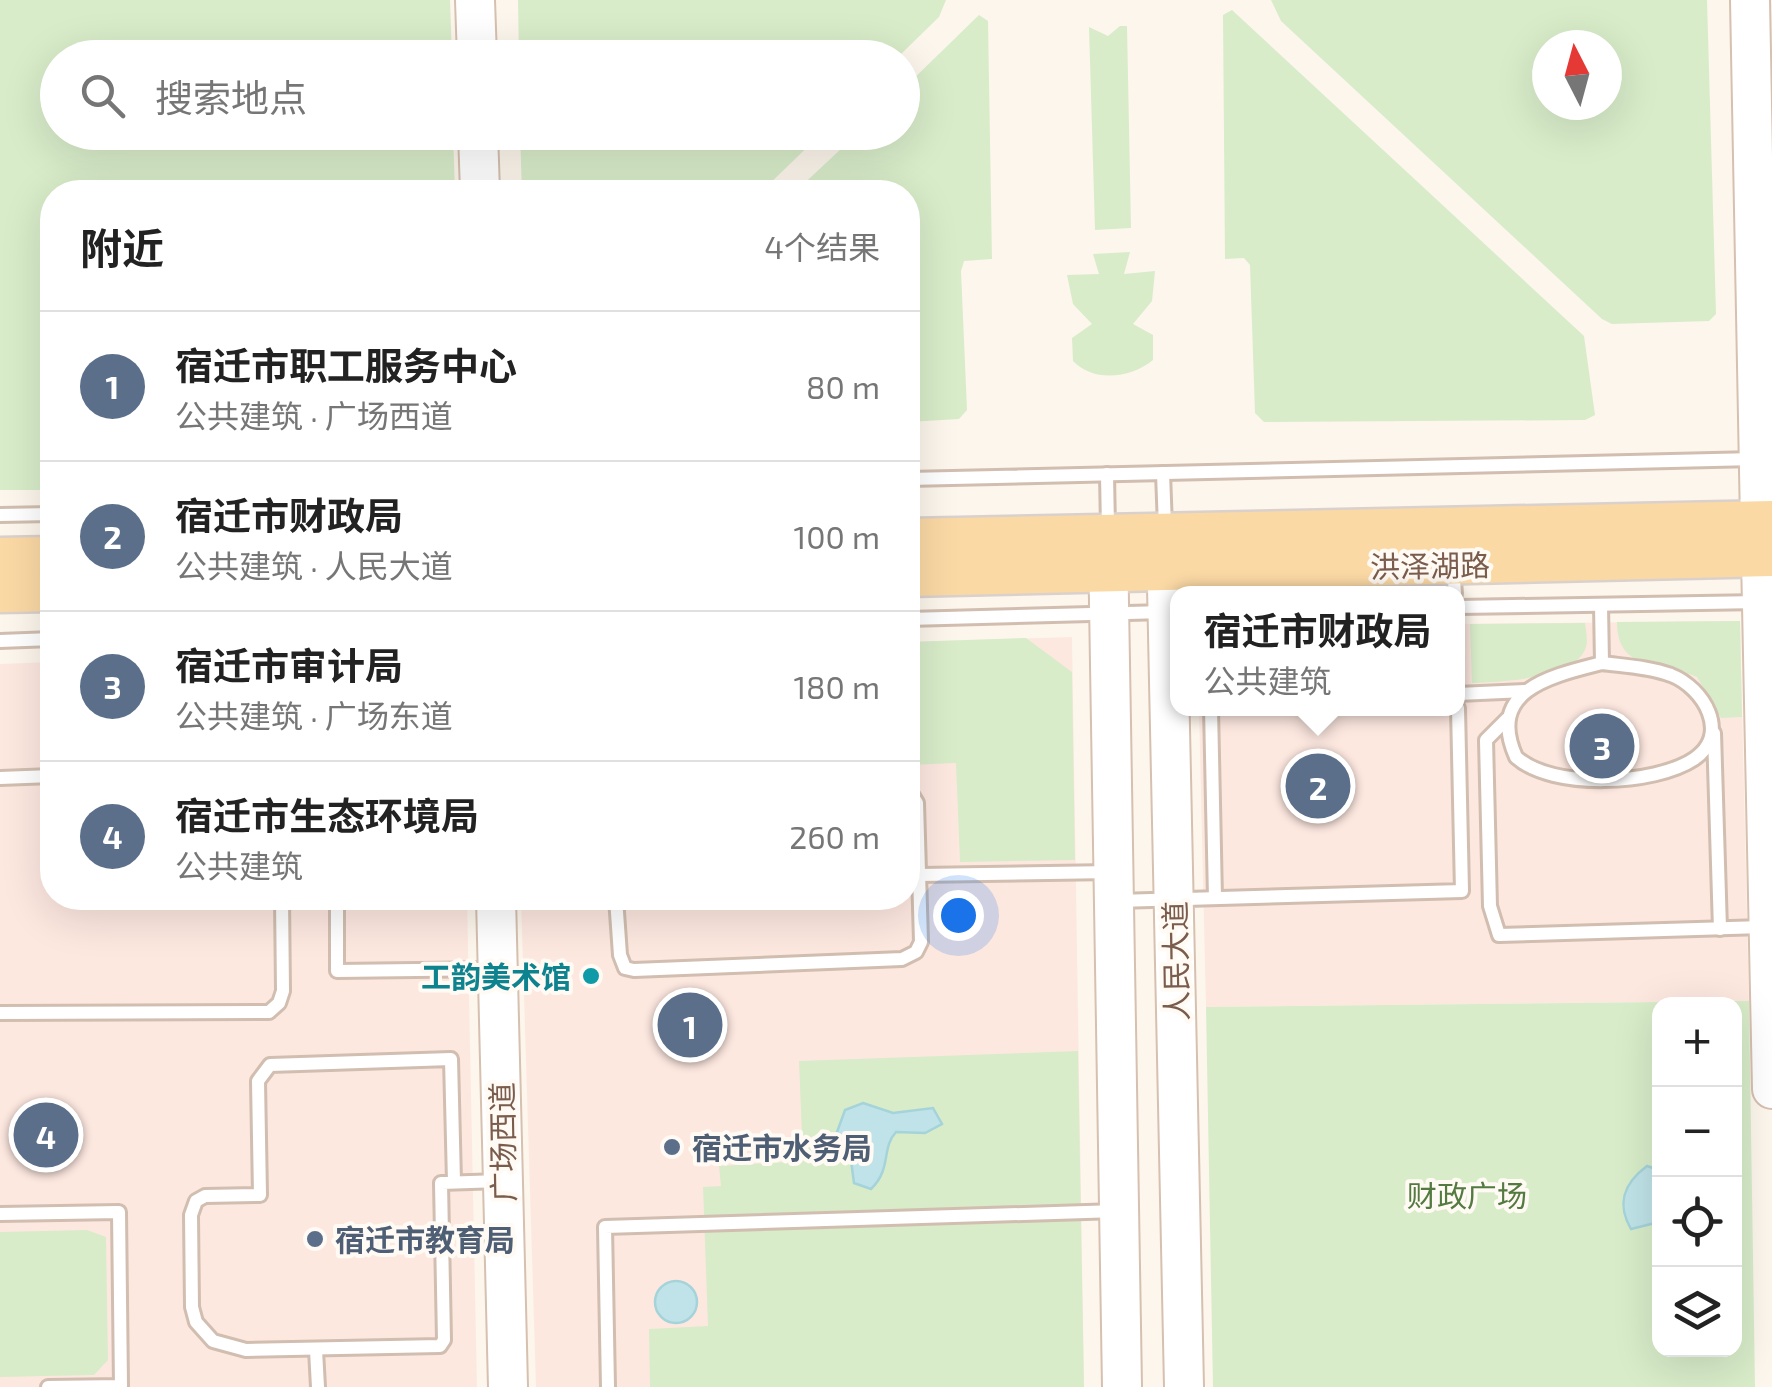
<!DOCTYPE html>
<html lang="zh">
<head>
<meta charset="utf-8">
<style>
  :root { --surface:#fff; --page:#f2f2f2; --text:#222; --muted:#767676; --line:#e0e0e0; --accent:#e76f51 }
  body { margin:0; font-family:"Exo 2","Noto Sans SC",sans-serif; background:var(--page); color:var(--text) }
  .controls { position:absolute; right:30px; bottom:30px; display:grid; overflow:hidden; border-radius:20px; box-shadow:0 10px 40px #0002 }
  .controls button { width:90px; height:90px; display:grid; place-items:center; padding:0; border:0; border-bottom:2px solid var(--line); background:var(--surface); color:var(--text); font:50px sans-serif }
  .compass { position:absolute; left:1532px; top:30px; width:90px; height:90px; border-radius:50%; background:var(--surface); box-shadow:0 10px 40px #0002; rotate:354deg }
  .you { position:absolute; left:958px; top:915px; width:35px; height:35px; margin:-25px; border:8px solid #fff; border-radius:50%; background:#1a73e8; box-shadow:0 0 0 15px #1a73e833 }
  .badge { display:grid; place-items:center; width:65px; height:65px; border-radius:50%; background:var(--accent); color:#fff; font-size:32px; font-weight:700 }
  .pin { position:absolute; translate:-50% -50%; border:5px solid #fff; box-shadow:0 2px 10px #0006 }
  .popup { position:absolute; left:1170px; top:586px; width:295px; height:130px; box-sizing:border-box; display:grid; place-content:center; border-radius:20px; background:var(--surface); filter:drop-shadow(0 2px 8px #0005); font-size:32px; white-space:nowrap; color:var(--muted) }
  .popup b { font-size:38px; color:var(--text) }
  .popup::after { content:''; position:absolute; left:50%; top:100%; margin-left:-20px; border:20px solid transparent; border-top-color:var(--surface) }
  .list { margin:0; padding:0; list-style:none }
  h2 { display:flex; justify-content:space-between; align-items:center; height:130px; margin:0; padding:0 40px; font-size:42px }
  h2 small { font-size:32px; font-weight:400; color:var(--muted) }
  .list li { display:grid; grid-template-columns:65px 1fr auto; gap:30px; align-items:center; box-sizing:border-box; height:150px; padding:0 40px; border-top:2px solid var(--line) }
  .list b { display:block; font-size:38px; white-space:nowrap }
  .list p { margin:0; font-size:32px; white-space:nowrap; color:var(--muted) }
  .list em { font-size:32px; font-style:normal; color:var(--muted) }
  .icon { flex:none; width:55px; height:55px; fill:none; stroke:currentColor; stroke-width:2; stroke-linecap:round; stroke-linejoin:round }
  .map { position:relative; flex:none; width:1772px; height:1387px; overflow:hidden }
  .search { position:absolute; background:var(--surface); box-shadow:0 10px 40px #0002; left:40px; top:40px; width:880px; height:110px; display:flex; align-items:center; gap:25px; box-sizing:border-box; padding:0 35px; border-radius:55px; color:var(--muted); font-size:38px }
  .panel { position:absolute; background:var(--surface); box-shadow:0 10px 40px #0002; left:40px; top:180px; width:880px; height:730px; border-radius:40px }
  .map>svg:first-child { display:block }
</style>
</head>
<body>
<div class="map">
<svg width="1772" height="1387" viewBox="0 0 1772 1387">
  <rect width="100%" height="100%" fill="#fdf6ec"/>
  <g fill="#fde8e0">
    <polygon points="1740,621 1749,1001 1206,1007 1199,709 1458,708 1458,624"/>
    <polygon points="1072,637 1084,1387 536,1387 521,898 908,898 908,642"/>
    <polygon points="52,662 52,898 467,898 477,1387 0,1387 0,664"/>
  </g>
  <g fill="#d8ecc9" fill-rule="evenodd">
    <polygon points="0,0 450,0 452,57 58,58 58,132 453,133 455,192 52,192 52,490 0,490"/>
    <polygon points="518,0 946,0 939,17 898,57 519,58"/>
    <path d="M1271 0H1707L1716 314 1709 321 1612 324 1602 319 1281 21ZM1547 45H1607V105H1547Z"/>
    <polygon points="1232,10 1584,336 1595,415 1585,420 1264,422 1255,413 1250,265 1244,258 1225,259 1223,15"/>
    <polygon points="979,15 988,21 992,259 964,261 961,271 967,410 959,419 908,422 908,192 795,192 858,133 902,132 903,89"/>
    <polygon points="1120,26 1127,26 1131,228 1095,230 1089,27 1108,36"/>
    <polygon points="520,133 520,132 822,133 761,192 522,192"/>
    <path d="M1130 252 1124 274 1155 271 1152 301 1133 324 1153 335V360C1131 378 1094 383 1073 361L1072 338 1092 324 1073 304 1067 275 1099 274 1093 254Z"/>
    <path d="M1740 621 1742 717 1721 718 1697 677C1660 661 1617 672 1617 622Z"/>
    <path d="M1585 623C1586 630 1588 641 1586 647 1577 679 1499 682 1472 683L1470 624Z"/>
    <polygon points="1026,638 1072,672 1075,860 960,862 956,763 908,765 908,642"/>
    <path d="M1749 1001 1755 1387H1213L1206 1007ZM1660 1004H1734V1350H1660Z"/>
    <polygon points="1078,1051 1084,1387 650,1387 649,1329 708,1326 703,1187 721,1186 719,1166 803,1161 799,1061"/>
    <polygon points="87,1230 106,1237 108,1360 94,1375 0,1377 0,1232"/>
  </g>
  <g fill="#bfe3e8" stroke="#a5d3da" stroke-width="2.5">
    <path d="M863 1103 893 1113 933 1108 942 1124 925 1133 896 1132C881 1148 892 1169 871 1189L854 1183 850 1153 837 1132 845 1110Z"/>
    <path d="M1647 1166 1659 1170V1222L1631 1229C1616 1203 1624 1183 1647 1166Z"/>
    <circle cx="676" cy="1302" r="21"/>
  </g>
  <g fill="none" stroke-linecap="round" stroke-linejoin="round">
    <g stroke="#d1beb0" stroke-width="18">
      <g id="lane">
        <polyline points="1163,473 1165,527"/>
        <polyline points="1107,474 1108,528"/>
        <polyline points="908,479 1755,459"/>
        <polyline points="0,515 52,514"/>
        <polyline points="1453,567 1455,594"/>
        <path d="M1601 605 1602 663C1551 676 1486 690 1516 757 1552 790 1655 785 1694 759 1731 734 1704 688 1671 675 1649 667 1625 666 1602 663"/>
        <polyline points="1458,607 1760,602"/>
        <polyline points="908,619 1165,612"/>
        <polyline points="0,641 52,639"/>
        <polyline points="1458,694 1525,691"/>
        <polyline points="1211,708 1215,898"/>
        <polyline points="1507,719 1486,740 1490,906 1499,935 1763,927"/>
        <polyline points="1714,733 1720,929"/>
        <polyline points="0,778 52,776"/>
        <polyline points="919,875 1112,872"/>
        <polyline points="337,898 337,971 496,969"/>
        <polyline points="616,898 620,955 625,968 634,970 902,959 916,952 921,942 917,803 908,788"/>
        <polyline points="1117,901 1462,891 1458,708"/>
        <polyline points="0,1013 269,1012 279,1003 283,991 282,898"/>
        <polyline points="454,1182 451,1059 270,1065 258,1081 260,1195 205,1196 196,1201 191,1215 192,1307 196,1322 213,1341 246,1350 440,1346 444,1340 441,1183 500,1181"/>
        <polyline points="0,1214 119,1212 121,1386 48,1387"/>
        <polyline points="316,1350 318,1387"/>
        <polyline points="608,1387 605,1227 1117,1211"/>
      </g>
    </g>
    <g stroke="#d6c0b0" stroke-width="42">
      <g id="secondary">
        <polyline points="475,0 477,58"/>
        <polyline points="1750,0 1760,522"/>
        <polyline points="478,132 480,192"/>
        <polyline points="1166,540 1184,1387"/>
        <polyline points="1108,543 1122,1387"/>
        <polyline points="1761,557 1772,1089"/>
        <polyline points="496,898 508,1387"/>
      </g>
    </g>
    <g stroke="#dad1cd" stroke-width="45">
      <g id="primary">
        <polyline points="908,539 1772,521"/>
        <polyline points="0,558 52,557"/>
        <polyline points="908,576 1772,556"/>
        <polyline points="0,592 52,591"/>
      </g>
    </g>
    <use href="#lane" stroke="#fff" stroke-width="12"/>
    <use href="#secondary" stroke="#fff" stroke-width="38"/>
    <use href="#primary" stroke="#fbd9a5" stroke-width="40"/>
  </g>
  <circle fill="#0f9aa8" stroke="#fffaf3" stroke-width="4" cx="591" cy="976" r="10"/>
  <g fill="#5c6f8a" stroke="#fffaf3" stroke-width="4">
    <circle cx="672" cy="1147" r="10"/>
    <circle cx="315" cy="1239" r="10"/>
  </g>
  <g text-anchor="middle" dominant-baseline="central" stroke-width="8" stroke-linejoin="round" paint-order="stroke">
    <g font-size="30" fill="#7a5c4d" stroke="#fffaf3">
      <text transform="translate(1430 565) rotate(-1)">洪泽湖路</text>
      <text transform="translate(1175 961) rotate(-91)">人民大道</text>
      <text transform="translate(502 1142) rotate(-91)">广场西道</text>
    </g>
    <g font-size="30" font-weight="bold" fill="#0d838f" stroke="#fffaf3" text-anchor="end">
      <text x="571" y="976">工韵美术馆</text>
    </g>
    <g font-size="30" font-weight="bold" fill="#4e5e75" stroke="#fffaf3" text-anchor="start">
      <text x="692" y="1147">宿迁市水务局</text>
      <text x="335" y="1239">宿迁市教育局</text>
    </g>
    <g font-size="30" fill="#537a41" stroke="#fffaf3">
      <text x="1467" y="1195">财政广场</text>
    </g>
  </g>
</svg>
<div class="controls">
<button>+</button>
<button>−</button>
<button><svg class="icon" aria-label="locate" viewBox="0 0 24 24"><circle cx="12" cy="12" r="6"/><path d="M12 2v4M12 18v4M2 12h4M18 12h4"/></svg></button>
<button><svg class="icon" aria-label="layers" viewBox="0 0 24 24"><path d="M12 4l9 5-9 5-9-5zM3 14l9 5 9-5"/></svg></button>
</div>
<svg class="compass" viewBox="-18 -18 36 36"><path d="M0-13l5 13h-10z" fill="#e53935"/><path d="M0 13l5-13h-10z" fill="#767676"/></svg>
<div class="you"></div>
<div class="pin badge" style="left:690px;top:1025px;background:#5c6f8a">1</div>
<div class="pin badge" style="left:1318px;top:786px;background:#5c6f8a">2</div>
<div class="popup"><b>宿迁市财政局</b>公共建筑</div>
<div class="pin badge" style="left:1602px;top:746px;background:#5c6f8a">3</div>
<div class="pin badge" style="left:46px;top:1135px;background:#5c6f8a">4</div>
<div class="search"><svg class="icon" aria-label="search" viewBox="0 0 24 24"><circle cx="10" cy="10" r="6"/><path d="M15 15l6 6"/></svg>搜索地点</div>
<section class="panel">
<h2>附近<small>4个结果</small></h2>
<ul class="list">
<li><span class="badge" style="background:#5c6f8a">1</span><div><b>宿迁市职工服务中心</b><p>公共建筑 · 广场西道</p></div><em>80 m</em></li>
<li><span class="badge" style="background:#5c6f8a">2</span><div><b>宿迁市财政局</b><p>公共建筑 · 人民大道</p></div><em>100 m</em></li>
<li><span class="badge" style="background:#5c6f8a">3</span><div><b>宿迁市审计局</b><p>公共建筑 · 广场东道</p></div><em>180 m</em></li>
<li><span class="badge" style="background:#5c6f8a">4</span><div><b>宿迁市生态环境局</b><p>公共建筑</p></div><em>260 m</em></li>
</ul>
</section>
</div>
</body>
</html>
